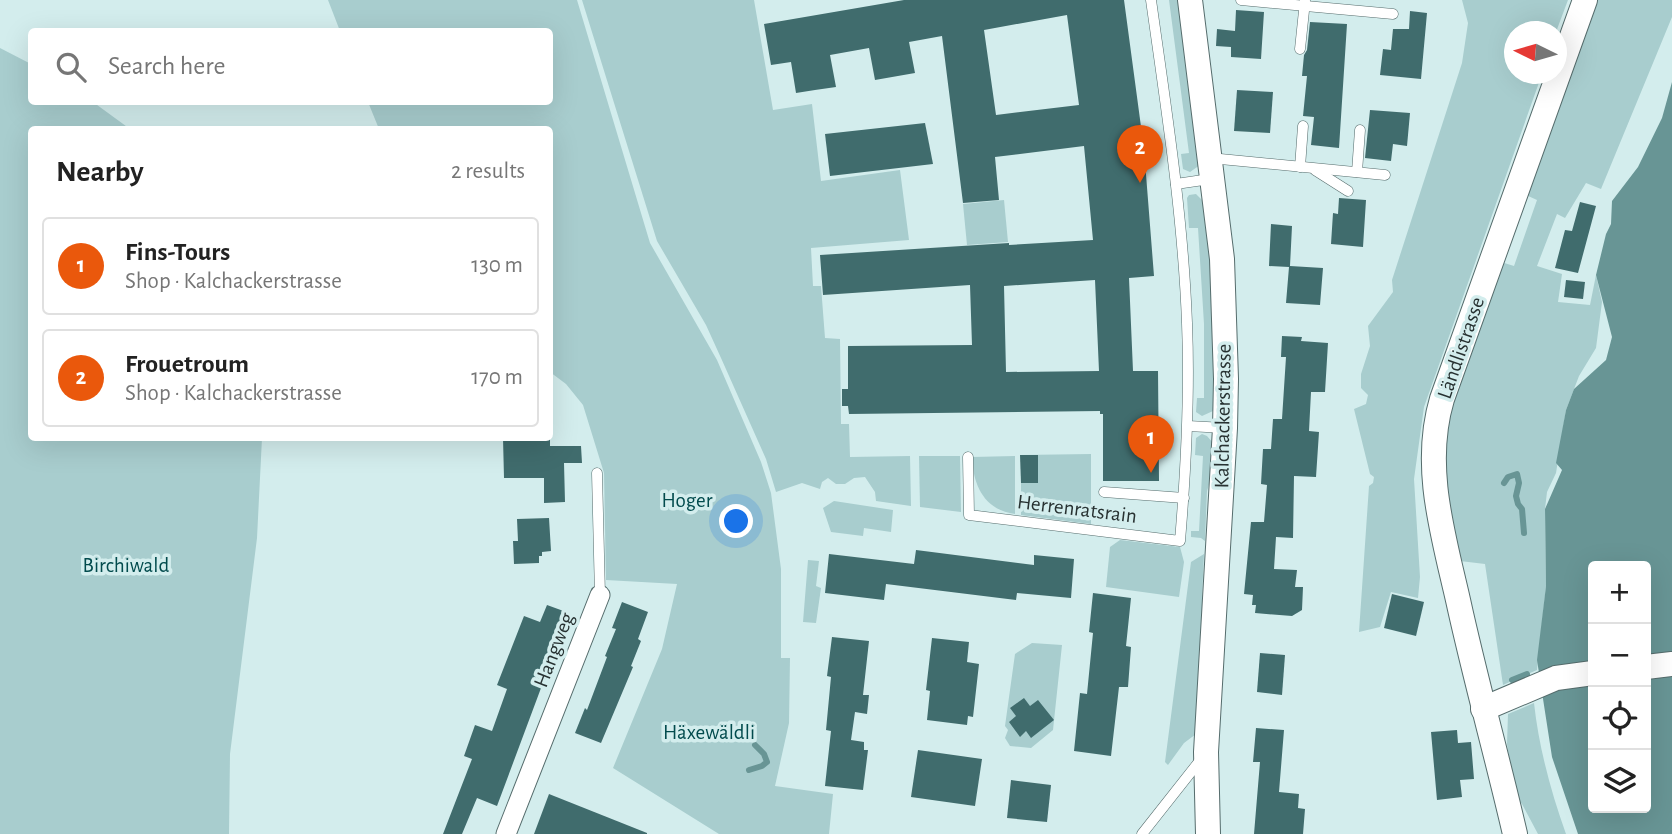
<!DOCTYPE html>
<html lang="en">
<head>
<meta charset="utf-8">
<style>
  :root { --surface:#fff; --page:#f6f6f6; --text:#222; --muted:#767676; --line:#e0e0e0; --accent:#ea580c }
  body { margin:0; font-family:"Alegreya Sans",sans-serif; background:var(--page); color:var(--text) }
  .controls { position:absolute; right:21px; bottom:21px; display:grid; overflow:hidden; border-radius:7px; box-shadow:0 7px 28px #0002 }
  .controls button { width:63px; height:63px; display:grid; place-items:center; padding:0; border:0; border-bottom:2px solid var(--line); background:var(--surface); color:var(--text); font:35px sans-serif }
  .compass { position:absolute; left:1504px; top:21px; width:63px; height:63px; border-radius:50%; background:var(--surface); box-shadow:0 7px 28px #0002; rotate:275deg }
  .you { position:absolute; left:737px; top:522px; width:24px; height:24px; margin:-18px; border:5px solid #fff; border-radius:50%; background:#1a73e8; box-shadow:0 0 0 10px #1a73e833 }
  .badge { display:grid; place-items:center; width:46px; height:46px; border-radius:50%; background:var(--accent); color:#fff; font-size:23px; font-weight:700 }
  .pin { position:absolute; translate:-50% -58px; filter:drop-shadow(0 2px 4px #0008) }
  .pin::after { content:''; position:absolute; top:37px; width:24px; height:21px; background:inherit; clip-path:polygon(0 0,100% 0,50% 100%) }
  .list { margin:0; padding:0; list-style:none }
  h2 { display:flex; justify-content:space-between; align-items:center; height:91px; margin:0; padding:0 28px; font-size:30px }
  h2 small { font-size:23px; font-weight:400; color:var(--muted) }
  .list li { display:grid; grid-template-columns:46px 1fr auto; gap:21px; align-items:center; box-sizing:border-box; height:98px; margin:0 14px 14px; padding:0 14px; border:2px solid var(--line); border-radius:7px }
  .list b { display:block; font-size:26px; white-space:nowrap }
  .list p { margin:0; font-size:23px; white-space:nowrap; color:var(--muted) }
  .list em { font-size:23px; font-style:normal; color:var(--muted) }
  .icon { flex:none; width:38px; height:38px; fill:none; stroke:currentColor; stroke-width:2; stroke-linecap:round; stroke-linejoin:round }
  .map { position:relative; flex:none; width:1672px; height:834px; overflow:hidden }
  .search { position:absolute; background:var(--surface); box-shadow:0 7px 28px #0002; left:28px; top:28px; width:525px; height:77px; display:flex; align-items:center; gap:18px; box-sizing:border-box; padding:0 24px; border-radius:7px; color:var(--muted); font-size:26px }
  .panel { position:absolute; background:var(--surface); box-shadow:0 7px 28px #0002; left:28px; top:126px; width:525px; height:315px; border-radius:7px }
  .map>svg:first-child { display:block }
</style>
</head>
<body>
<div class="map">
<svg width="1672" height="834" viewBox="0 0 1672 834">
  <rect width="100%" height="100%" fill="#d3eded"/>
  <g fill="#a8cdce">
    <polygon points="328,0 577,0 650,243 717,360 761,462 771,493 781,569 781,658 790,658 789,723 775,786 833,794 829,834 719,834 613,768 662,649 677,584 606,580 604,473 583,405 566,384 550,372 550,130 379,129 368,102 550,102 550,32 340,31"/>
    <polygon points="582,0 754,0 773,110 812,104 821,181 900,170 909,240 811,248 813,286 821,286 825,338 840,339 841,424 849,424 850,457 910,456 911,506 876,501 875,492 865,477 854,478 845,484 836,484 828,478 822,482 820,489 802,483 776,492 766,459 721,358 706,325 657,241"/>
    <polygon points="1169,0 1179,0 1200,165 1190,172 1183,169 1181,154 1189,153"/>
    <polygon points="1462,0 1568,0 1556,32 1514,32 1514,74 1542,74 1424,407 1414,479 1420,577 1418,598 1391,592 1380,627 1359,632 1369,486 1373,483 1374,477 1370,474 1354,409 1366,404 1368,395 1361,388 1361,374 1370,346 1368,326 1393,292 1392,280 1462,63 1468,23"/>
    <polygon points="1595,0 1672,0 1672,17 1601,189 1586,183 1565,218 1557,214 1537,266 1562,274 1558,302 1590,305 1596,275 1602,302 1596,348 1579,376 1566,410 1556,473 1547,492 1545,509 1546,586 1537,670 1503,685 1485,564 1460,561 1444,476 1449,412 1501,262 1514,266 1537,200 1526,195"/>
    <polygon points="0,48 31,64 32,102 93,102 130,129 32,130 32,438 262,438 257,538 230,754 229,834 0,834"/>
    <polygon points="1196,194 1205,203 1215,323 1213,411 1202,416 1196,412 1197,398 1204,398 1204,324 1198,228 1189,228 1187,198 1189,195"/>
    <polygon points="1004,200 1008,242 967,245 963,204"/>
    <polygon points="1202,434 1207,436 1213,443 1213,472 1207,491 1205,541 1201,538 1191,537 1191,531 1199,531 1203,456 1195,455 1196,438"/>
    <polygon points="1091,454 1091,524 1021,515 1021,455"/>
    <polygon points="919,456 960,456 961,512 920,507"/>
    <path d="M1015 456V514C984 510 973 485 972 457Z"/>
    <polygon points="834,501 893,510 891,532 864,528 863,536 831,532 823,508"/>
    <polygon points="1120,540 1180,547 1184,562 1179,597 1106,587 1110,547"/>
    <polygon points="1204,554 1202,597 1205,621 1196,734 1184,743 1168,765 1165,762 1191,562"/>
    <polygon points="808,560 819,561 816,586 821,588 816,623 803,622"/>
    <polygon points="1032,643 1062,645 1053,730 1031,748 1010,746 1005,738 1008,730 1005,726 1015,654"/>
    <path d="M1534 703C1539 748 1551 792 1566 834H1538L1522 804 1515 796 1507 744 1508 714Z"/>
  </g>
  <path fill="#689595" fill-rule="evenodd" d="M1672 82V834H1578L1552 757 1537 660 1546 586 1545 509 1562 470 1556 463 1566 410 1574 389 1606 360 1612 337 1596 275 1606 234 1611 224 1612 201 1638 167 1662 118ZM1593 566H1646V808H1593Z"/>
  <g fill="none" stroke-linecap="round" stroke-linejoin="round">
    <g stroke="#689595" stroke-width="6">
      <polyline points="1504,483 1508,477 1517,474 1519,483 1516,496 1518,504 1522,509 1524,533"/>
      <polyline points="1512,680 1527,674"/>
      <polyline points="749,770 762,766 767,762 764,754 755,745"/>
    </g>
  </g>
  <g fill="#406c6d" fill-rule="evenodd">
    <path d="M904 0H1124L1144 149 1154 276 1129 278 1133 371H1158L1159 481H1103V414H1100V411L849 414 848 406H842V389H848V346L972 345 970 285 823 295 820 255 1009 243V245L1093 240 1084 146 995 157 999 200 963 203 942 36 909 42 915 73 875 80 869 48 830 55 836 87 815 90 796 93 791 62 771 65 764 24ZM1067 15 1079 105 996 115 984 30ZM1095 280 1099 371 1006 372 1004 286Z"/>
    <polygon points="1236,10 1264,12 1261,59 1231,57 1231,47 1216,46 1217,29 1235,31"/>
    <polygon points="1410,11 1427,13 1421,79 1380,75 1383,49 1391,50 1393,29 1409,29"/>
    <polygon points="1310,22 1347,24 1339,148 1311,145 1314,117 1303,116 1307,76 1302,76 1304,55 1307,50"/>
    <polygon points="1237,90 1273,92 1270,133 1234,131"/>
    <polygon points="1370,110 1410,113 1407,146 1393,144 1391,161 1365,158"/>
    <polygon points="925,123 933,164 830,176 825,134"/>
    <polygon points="1339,198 1366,200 1363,247 1331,244 1333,213 1338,214"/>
    <polygon points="1580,202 1596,206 1578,273 1555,268 1565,230 1572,231"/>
    <polygon points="1271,224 1292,226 1290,266 1323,268 1320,305 1286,303 1289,267 1269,266"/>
    <polygon points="1566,280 1585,282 1583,299 1564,297"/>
    <polygon points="1282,336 1302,337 1301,341 1328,343 1325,392 1311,392 1309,431 1319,432 1316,477 1294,476 1293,538 1276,537 1274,569 1297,570 1295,587 1303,587 1302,610 1292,616 1255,613 1256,605 1252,605 1253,595 1244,594 1251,522 1264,522 1267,485 1261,484 1263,449 1271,449 1273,419 1282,419 1286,357 1281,357"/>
    <polygon points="503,438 550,438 550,446 581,446 582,463 564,463 565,502 544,503 544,478 504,478"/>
    <polygon points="1020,455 1038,455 1038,483 1021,483"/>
    <polygon points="549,518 551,551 542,552 542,556 539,556 539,563 514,564 513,541 518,541 517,519"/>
    <polygon points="916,550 1034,565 1034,555 1074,559 1071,598 1017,593 1016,600 886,584 884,600 825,593 829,554 914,564"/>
    <polygon points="1093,593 1131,598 1126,646 1131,647 1128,687 1119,687 1111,756 1074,751 1080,693 1087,694 1093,633 1089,632"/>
    <polygon points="1392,594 1424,602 1416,636 1384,628"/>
    <polygon points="622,602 648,612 638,639 641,641 631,666 633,667 601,743 575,733 585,708 587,710 607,657 605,656 616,629 612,628"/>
    <polygon points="547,605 569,613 497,806 477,798 462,834 443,834 472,759 464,756 475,725 492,731 507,689 497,685 524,616 540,622"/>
    <polygon points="832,637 869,641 863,695 869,695 867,714 855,712 851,740 864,742 864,750 868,750 863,790 825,786 831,731 826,730 831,677 827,676"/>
    <polygon points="932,638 969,642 967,662 979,664 973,717 968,716 967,725 927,720 930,691 926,690"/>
    <polygon points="1260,653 1285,655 1282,695 1257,692"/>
    <polygon points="1024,698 1030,706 1038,700 1054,720 1031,738 1026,731 1020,737 1009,722 1016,716 1010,708"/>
    <polygon points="1256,728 1284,730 1279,792 1299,794 1298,808 1305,809 1303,834 1254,834 1260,762 1253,762"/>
    <polygon points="1457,730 1458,743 1471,742 1474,779 1460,780 1462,797 1437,800 1431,732"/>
    <polygon points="918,750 982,759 975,806 911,797"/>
    <polygon points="1011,780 1051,785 1047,822 1007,818"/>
    <polygon points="549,794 647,833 647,834 534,834"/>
  </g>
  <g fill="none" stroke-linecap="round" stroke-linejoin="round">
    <g stroke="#556c6c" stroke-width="11">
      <g id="service">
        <polyline points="1241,0 1393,14"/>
        <polyline points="1300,49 1305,1"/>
        <polyline points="1210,158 1385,175"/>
        <polyline points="1300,167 1303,126"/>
        <polyline points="1315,170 1348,191"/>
        <polyline points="1357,172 1360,130"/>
        <polyline points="1176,184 1210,179"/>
        <polyline points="1188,426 1225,428"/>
        <path d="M968 457 969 515 1180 541C1186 469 1190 396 1187 323 1183 215 1166 107 1151 0"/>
        <polyline points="597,473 600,595"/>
        <polyline points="1104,492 1184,498"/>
        <polyline points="1142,834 1202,758"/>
      </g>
    </g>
    <g stroke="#556c6c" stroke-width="21">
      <polyline id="minor" points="506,834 600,595"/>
    </g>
    <g stroke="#556c6c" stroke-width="26">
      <g id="tertiary">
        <polyline points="1190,0 1222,259 1226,379 1225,428 1206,752 1208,834"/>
        <polyline points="1646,667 1672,664"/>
        <polyline points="1483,709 1556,678 1593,673"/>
        <path d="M1515 834C1497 756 1475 678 1458 600 1443 534 1422 466 1442 399L1585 0"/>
      </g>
    </g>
    <use href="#service" stroke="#fff" stroke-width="10"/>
    <use href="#minor" stroke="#fff" stroke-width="19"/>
    <use href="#tertiary" stroke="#fff" stroke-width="24"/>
  </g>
  <g text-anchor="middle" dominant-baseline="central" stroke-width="7" stroke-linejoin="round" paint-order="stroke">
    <g font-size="21" fill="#273131" stroke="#d3eded">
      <text transform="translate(1461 348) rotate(-71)">Ländlistrasse</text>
      <text transform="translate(1223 416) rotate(-89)">Kalchackerstrasse</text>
      <text transform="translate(1077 509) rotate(7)">Herrenratsrain</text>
      <text transform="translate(554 650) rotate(-69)">Hangweg</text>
    </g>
    <g font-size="21" fill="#024b4d" stroke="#d3eded">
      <text x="687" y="500">Hoger</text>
      <text x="126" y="565">Birchiwald</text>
      <text x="709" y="732">Häxewäldli</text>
    </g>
  </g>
</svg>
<div class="controls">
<button>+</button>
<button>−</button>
<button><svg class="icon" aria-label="locate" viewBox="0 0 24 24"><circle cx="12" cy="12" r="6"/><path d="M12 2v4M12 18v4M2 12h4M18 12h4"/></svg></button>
<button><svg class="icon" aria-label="layers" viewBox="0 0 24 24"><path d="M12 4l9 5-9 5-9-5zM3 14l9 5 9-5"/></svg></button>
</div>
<svg class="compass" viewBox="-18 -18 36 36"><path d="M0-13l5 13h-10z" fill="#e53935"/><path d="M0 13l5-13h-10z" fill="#767676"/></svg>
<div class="you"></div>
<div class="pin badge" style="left:1151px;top:473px">1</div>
<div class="pin badge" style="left:1140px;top:183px">2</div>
<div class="search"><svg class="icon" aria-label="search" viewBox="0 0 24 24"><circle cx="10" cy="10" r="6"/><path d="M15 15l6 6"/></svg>Search here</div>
<section class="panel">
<h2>Nearby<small>2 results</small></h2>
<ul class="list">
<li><span class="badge">1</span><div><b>Fins-Tours</b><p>Shop · Kalchackerstrasse</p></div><em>130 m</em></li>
<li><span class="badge">2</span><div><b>Frouetroum</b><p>Shop · Kalchackerstrasse</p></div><em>170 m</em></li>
</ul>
</section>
</div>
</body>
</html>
